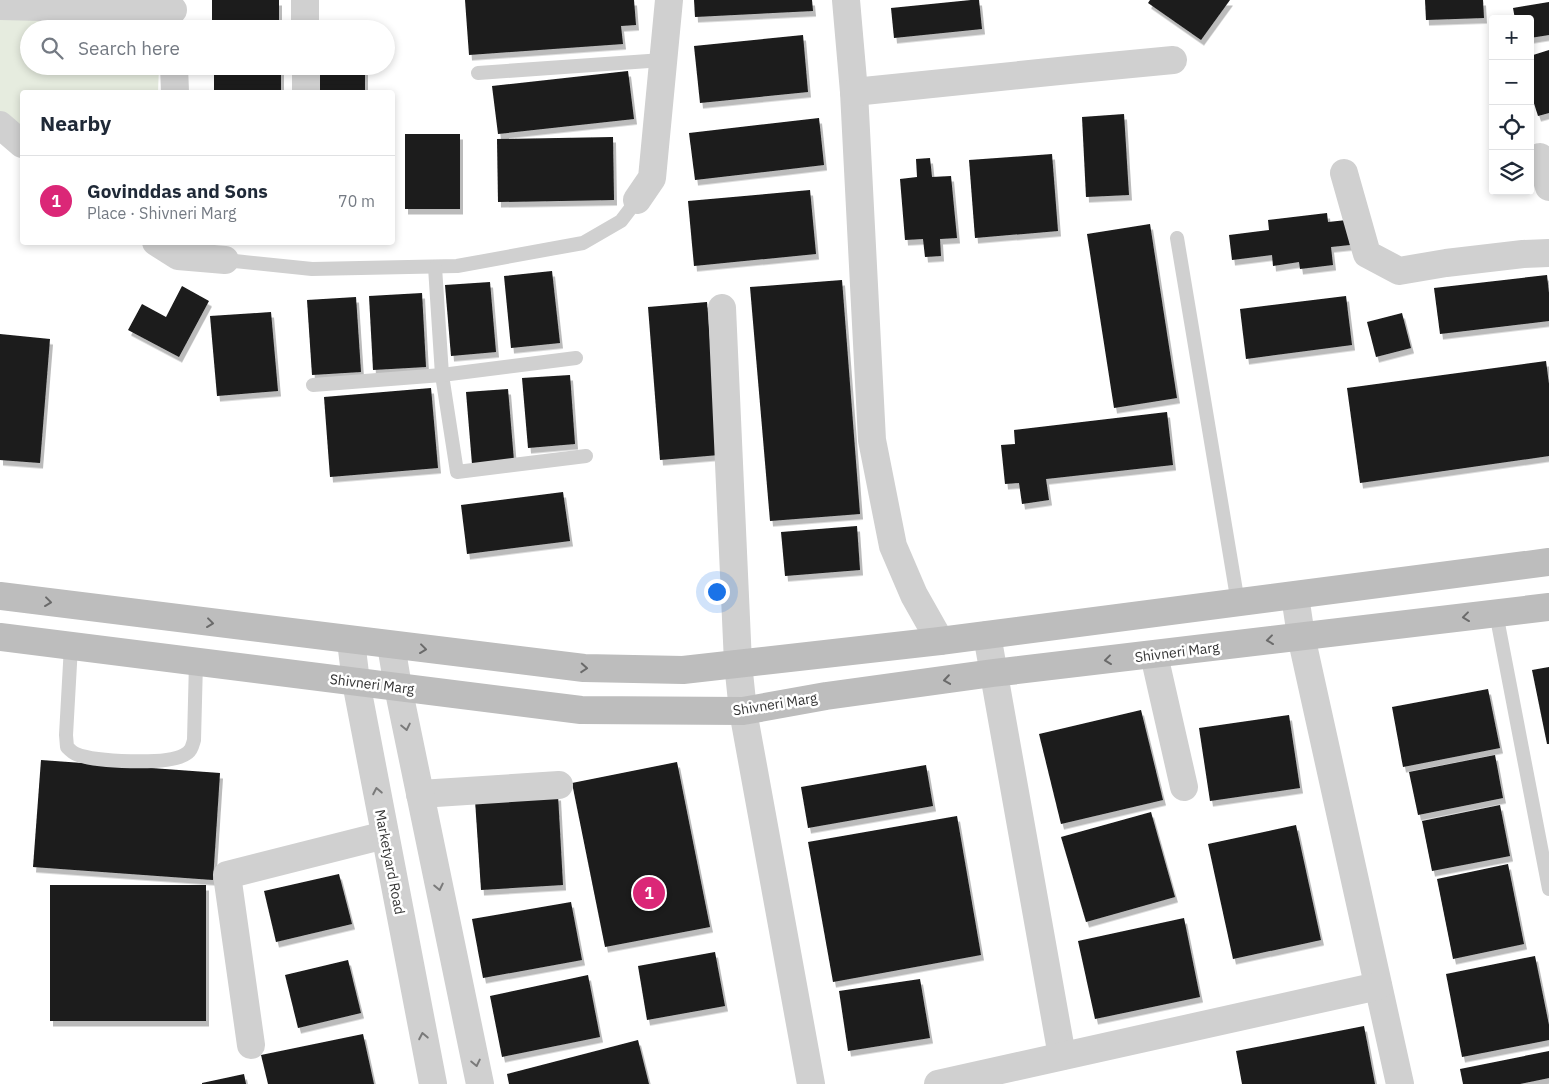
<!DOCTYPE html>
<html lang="en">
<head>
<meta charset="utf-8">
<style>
  :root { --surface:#fff; --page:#f6f6f7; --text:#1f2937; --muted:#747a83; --line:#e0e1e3; --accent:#db2777 }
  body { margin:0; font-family:"IBM Plex Sans",sans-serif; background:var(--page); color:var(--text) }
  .controls { position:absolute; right:15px; top:15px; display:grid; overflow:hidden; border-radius:5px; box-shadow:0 2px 8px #0003 }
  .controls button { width:45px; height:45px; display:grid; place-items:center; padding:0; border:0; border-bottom:1px solid var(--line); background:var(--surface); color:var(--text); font:25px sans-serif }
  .you { position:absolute; left:716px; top:591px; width:18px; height:18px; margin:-12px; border:4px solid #fff; border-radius:50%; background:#1a73e8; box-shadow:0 0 0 8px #1a73e833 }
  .badge { display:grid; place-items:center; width:32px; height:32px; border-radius:50%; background:var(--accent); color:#fff; font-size:16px; font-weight:700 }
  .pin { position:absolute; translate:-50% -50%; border:2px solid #fff; box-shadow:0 1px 5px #0006 }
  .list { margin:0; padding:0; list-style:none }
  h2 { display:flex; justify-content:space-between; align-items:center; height:65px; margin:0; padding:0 20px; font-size:21px }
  h2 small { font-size:16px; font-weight:400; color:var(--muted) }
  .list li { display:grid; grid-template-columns:32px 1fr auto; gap:15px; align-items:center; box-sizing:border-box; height:90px; padding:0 20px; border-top:1px solid var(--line) }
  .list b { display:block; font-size:19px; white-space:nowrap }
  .list p { margin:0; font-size:16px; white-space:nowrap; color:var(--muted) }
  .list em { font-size:16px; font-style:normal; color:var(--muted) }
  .icon { flex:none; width:28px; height:28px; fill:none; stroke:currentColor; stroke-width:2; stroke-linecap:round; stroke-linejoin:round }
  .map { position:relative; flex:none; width:1549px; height:1084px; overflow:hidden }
  .search { position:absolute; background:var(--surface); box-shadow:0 2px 8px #0003; left:20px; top:20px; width:375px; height:55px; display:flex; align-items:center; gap:12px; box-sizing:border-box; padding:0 18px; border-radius:28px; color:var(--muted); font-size:19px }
  .panel { position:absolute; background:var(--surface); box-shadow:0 2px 8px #0003; left:20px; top:90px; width:375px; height:155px; border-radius:5px }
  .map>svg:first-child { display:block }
</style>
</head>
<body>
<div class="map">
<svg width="1549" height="1084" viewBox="0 0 1549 1084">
  <defs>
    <filter id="shadow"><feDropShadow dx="3" dy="5.5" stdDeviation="0" flood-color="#0004"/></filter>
  </defs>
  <rect width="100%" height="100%" fill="#fff"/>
  <polygon fill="#e6ecdf" points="0,14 160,16 160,29 29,29 29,66 159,66 158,92 22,92 22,132 0,113"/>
  <g fill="#1a1a1a" filter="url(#shadow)">
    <rect x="212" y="0" width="67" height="29"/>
    <polygon points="465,0 634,0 636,25 621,26 623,44 469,55"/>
    <polygon points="694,0 812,0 813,11 695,17"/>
    <polygon points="971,0 979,0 982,29 894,38 891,8"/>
    <polygon points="1150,0 1230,0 1201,40 1148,3"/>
    <polygon points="1425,0 1483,0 1484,18 1426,20"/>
    <polygon points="1549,2 1549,35 1530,38 1530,19 1515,19 1513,8"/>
    <polygon points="803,35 808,92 700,103 694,46"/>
    <polygon points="1549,50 1549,113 1538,116 1530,91 1530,56"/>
    <rect x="214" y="66" width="67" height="26"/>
    <rect x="310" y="66" width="55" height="26"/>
    <polygon points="628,71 634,119 498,134 492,86"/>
    <polygon points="1124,114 1129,195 1086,197 1082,117"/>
    <polygon points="819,118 824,165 695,180 689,133"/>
    <rect x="405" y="134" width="55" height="75"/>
    <polygon points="613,137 614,200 498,202 497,139"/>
    <polygon points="1052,154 1058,231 975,238 969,160"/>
    <polygon points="930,158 932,177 951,176 957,238 940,239 941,256 925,257 923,239 905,240 900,179 917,177 916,159"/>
    <polygon points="810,190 816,254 694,266 688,201"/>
    <polygon points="1327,213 1328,222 1347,220 1350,245 1331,247 1333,265 1300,269 1299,262 1273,266 1272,255 1232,260 1229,235 1269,230 1268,220"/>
    <polygon points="1150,224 1177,398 1114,408 1087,234"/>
    <polygon points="552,271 560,343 511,348 504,276"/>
    <polygon points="1547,275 1549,293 1549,321 1440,334 1434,288"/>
    <polygon points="842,280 860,514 770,521 750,287"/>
    <polygon points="490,282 496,352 451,356 445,285"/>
    <polygon points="182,286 209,301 179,357 128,330 142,304 166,317"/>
    <polygon points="422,293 426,367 373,370 369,296"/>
    <polygon points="1346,296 1352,345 1246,359 1240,309"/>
    <polygon points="356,297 361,372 312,375 307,300"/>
    <polygon points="707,302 719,455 660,460 648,307"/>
    <polygon points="271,312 278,391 217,396 210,316"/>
    <polygon points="1402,313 1411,348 1376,357 1367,322"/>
    <polygon points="0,334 50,339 40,463 0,460"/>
    <polygon points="1546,361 1549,384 1549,456 1360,483 1347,388"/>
    <polygon points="570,375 575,444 528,448 522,378"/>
    <polygon points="431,388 438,468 330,477 324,397"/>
    <polygon points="508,389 514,461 472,464 466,392"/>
    <polygon points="1167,412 1173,465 1046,479 1049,500 1022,504 1019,483 1005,484 1001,445 1015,444 1014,430"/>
    <polygon points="563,492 570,541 467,554 461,505"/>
    <polygon points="857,526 860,570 785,576 781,532"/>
    <polygon points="1549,667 1549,744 1547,744 1532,670"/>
    <polygon points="1488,689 1500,748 1403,767 1392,707"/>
    <polygon points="1141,710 1163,800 1061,824 1039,734"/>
    <polygon points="1289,715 1300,788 1210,801 1199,728"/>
    <polygon points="1495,755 1503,798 1418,815 1409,772"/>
    <polygon points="41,760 220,773 213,880 33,867"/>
    <polygon points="677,762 710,927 605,947 572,783"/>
    <polygon points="926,765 933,806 808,828 801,787"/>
    <polygon points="558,795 563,885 481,890 475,800"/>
    <polygon points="1500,805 1510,856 1432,871 1422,821"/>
    <polygon points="1151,812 1175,897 1086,922 1061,837"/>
    <polygon points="957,816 981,955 833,982 808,842"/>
    <polygon points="1296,825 1321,940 1233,959 1208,844"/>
    <polygon points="1508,864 1524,944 1453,959 1437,879"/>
    <polygon points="339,874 352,924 276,942 264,891"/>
    <rect x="50" y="885" width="156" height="136"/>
    <polygon points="571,902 582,960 483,978 472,919"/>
    <polygon points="1184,918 1200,997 1095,1019 1078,941"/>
    <polygon points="715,952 725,1006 647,1020 638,966"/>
    <polygon points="1535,956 1549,1025 1549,1040 1462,1057 1446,974"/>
    <polygon points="348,960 361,1013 298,1028 285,975"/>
    <polygon points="588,975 600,1037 502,1057 490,996"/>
    <polygon points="920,979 930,1038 848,1051 839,991"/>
    <polygon points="1364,1026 1375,1084 1242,1084 1236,1051"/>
    <polygon points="363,1034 374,1084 268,1084 261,1055"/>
    <polygon points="638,1040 649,1084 509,1084 507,1074"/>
    <polygon points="1549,1051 1549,1078 1520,1084 1463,1084 1460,1069"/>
    <polygon points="244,1074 246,1084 202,1084 202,1083"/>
  </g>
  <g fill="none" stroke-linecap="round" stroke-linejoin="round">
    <g stroke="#d0d0d0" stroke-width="14">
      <polyline points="478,73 663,60"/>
      <polyline points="1177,238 1238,603"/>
      <polyline points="225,260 312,269 457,266 583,243 621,221 637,200"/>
      <polyline points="435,267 442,375 457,472 586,456"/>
      <polyline points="313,385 442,375 576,358"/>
      <polyline points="1496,613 1549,889"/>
      <path d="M71 646 66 735 67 747C70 750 73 753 76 754 95 762 167 765 184 755 191 752 192 747 194 740L196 662"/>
    </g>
    <g stroke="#d0d0d0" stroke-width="28">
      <polyline points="305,0 305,29"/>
      <polyline points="846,0 854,92 872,440 893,546 914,595 940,641"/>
      <polyline points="0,6 173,10"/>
      <polyline points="174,66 175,92"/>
      <polyline points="306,66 306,92"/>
      <polyline points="854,92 1079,69 1173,60"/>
      <polyline points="0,125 22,144"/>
      <polyline points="1540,157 1549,187"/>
      <polyline points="1344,173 1367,254 1399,271 1446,263 1523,254 1549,253"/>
      <polyline points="637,200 652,178 669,0"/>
      <polyline points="156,242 178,256 225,260"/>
      <polyline points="722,308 738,663 743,711 811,1084"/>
      <polyline points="1295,596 1301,636 1400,1084"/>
      <polyline points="987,635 1062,1056"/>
      <polyline points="1154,655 1184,787"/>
      <polyline points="420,794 559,785"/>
      <polyline points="251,1045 227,875 385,835"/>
      <polyline points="938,1084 1378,986"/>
    </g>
    <g stroke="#d0d0d0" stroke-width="28">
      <polyline points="351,641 356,682 433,1084"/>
      <polyline points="391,645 398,687 480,1084"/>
    </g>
    <g stroke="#bdbdbd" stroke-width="28">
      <polyline points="0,596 584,668 683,670 940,641 1549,562"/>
      <polyline points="0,637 581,710 743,711 826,696 993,673 1549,607"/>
    </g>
  </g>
  <defs><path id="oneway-chevron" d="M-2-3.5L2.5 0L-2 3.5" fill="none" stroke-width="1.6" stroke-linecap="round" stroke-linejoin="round" transform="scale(1.25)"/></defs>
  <g stroke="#6a6a6a">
    <use href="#oneway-chevron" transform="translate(48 602) rotate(7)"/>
    <use href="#oneway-chevron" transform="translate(1466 617) rotate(173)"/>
    <use href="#oneway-chevron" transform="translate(210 623) rotate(7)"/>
    <use href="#oneway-chevron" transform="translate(1270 640) rotate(173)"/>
    <use href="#oneway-chevron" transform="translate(423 649) rotate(7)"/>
    <use href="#oneway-chevron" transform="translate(1108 660) rotate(173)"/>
    <use href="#oneway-chevron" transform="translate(584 668) rotate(4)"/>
    <use href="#oneway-chevron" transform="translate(947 680) rotate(172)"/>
  </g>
  <g stroke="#7a7a7a">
    <use href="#oneway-chevron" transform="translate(406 727) rotate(78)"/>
    <use href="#oneway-chevron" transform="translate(377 791) rotate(-101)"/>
    <use href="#oneway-chevron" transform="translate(439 887) rotate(78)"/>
    <use href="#oneway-chevron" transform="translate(423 1036) rotate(-101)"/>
    <use href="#oneway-chevron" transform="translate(476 1063) rotate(78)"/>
  </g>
  <g text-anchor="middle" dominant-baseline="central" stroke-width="5" stroke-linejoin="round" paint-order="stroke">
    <g font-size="14" fill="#333" stroke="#fff">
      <text transform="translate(1177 652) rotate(-7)">Shivneri Marg</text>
      <text transform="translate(372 684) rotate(7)">Shivneri Marg</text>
      <text transform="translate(775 704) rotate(-9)">Shivneri Marg</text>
      <text transform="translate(390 862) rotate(79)">Marketyard Road</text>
    </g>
  </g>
</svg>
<div class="controls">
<button>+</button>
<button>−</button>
<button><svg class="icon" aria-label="locate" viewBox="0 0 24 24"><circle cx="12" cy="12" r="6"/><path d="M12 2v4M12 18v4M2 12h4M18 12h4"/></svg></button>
<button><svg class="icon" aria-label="layers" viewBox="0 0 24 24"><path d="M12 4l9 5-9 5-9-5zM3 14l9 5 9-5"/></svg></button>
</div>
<div class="you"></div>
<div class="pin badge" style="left:649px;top:893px">1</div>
<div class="search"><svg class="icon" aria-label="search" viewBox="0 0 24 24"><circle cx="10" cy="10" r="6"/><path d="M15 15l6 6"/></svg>Search here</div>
<section class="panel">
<h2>Nearby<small></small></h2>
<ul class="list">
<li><span class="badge">1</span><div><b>Govinddas and Sons</b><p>Place · Shivneri Marg</p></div><em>70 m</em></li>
</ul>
</section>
</div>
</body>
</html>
